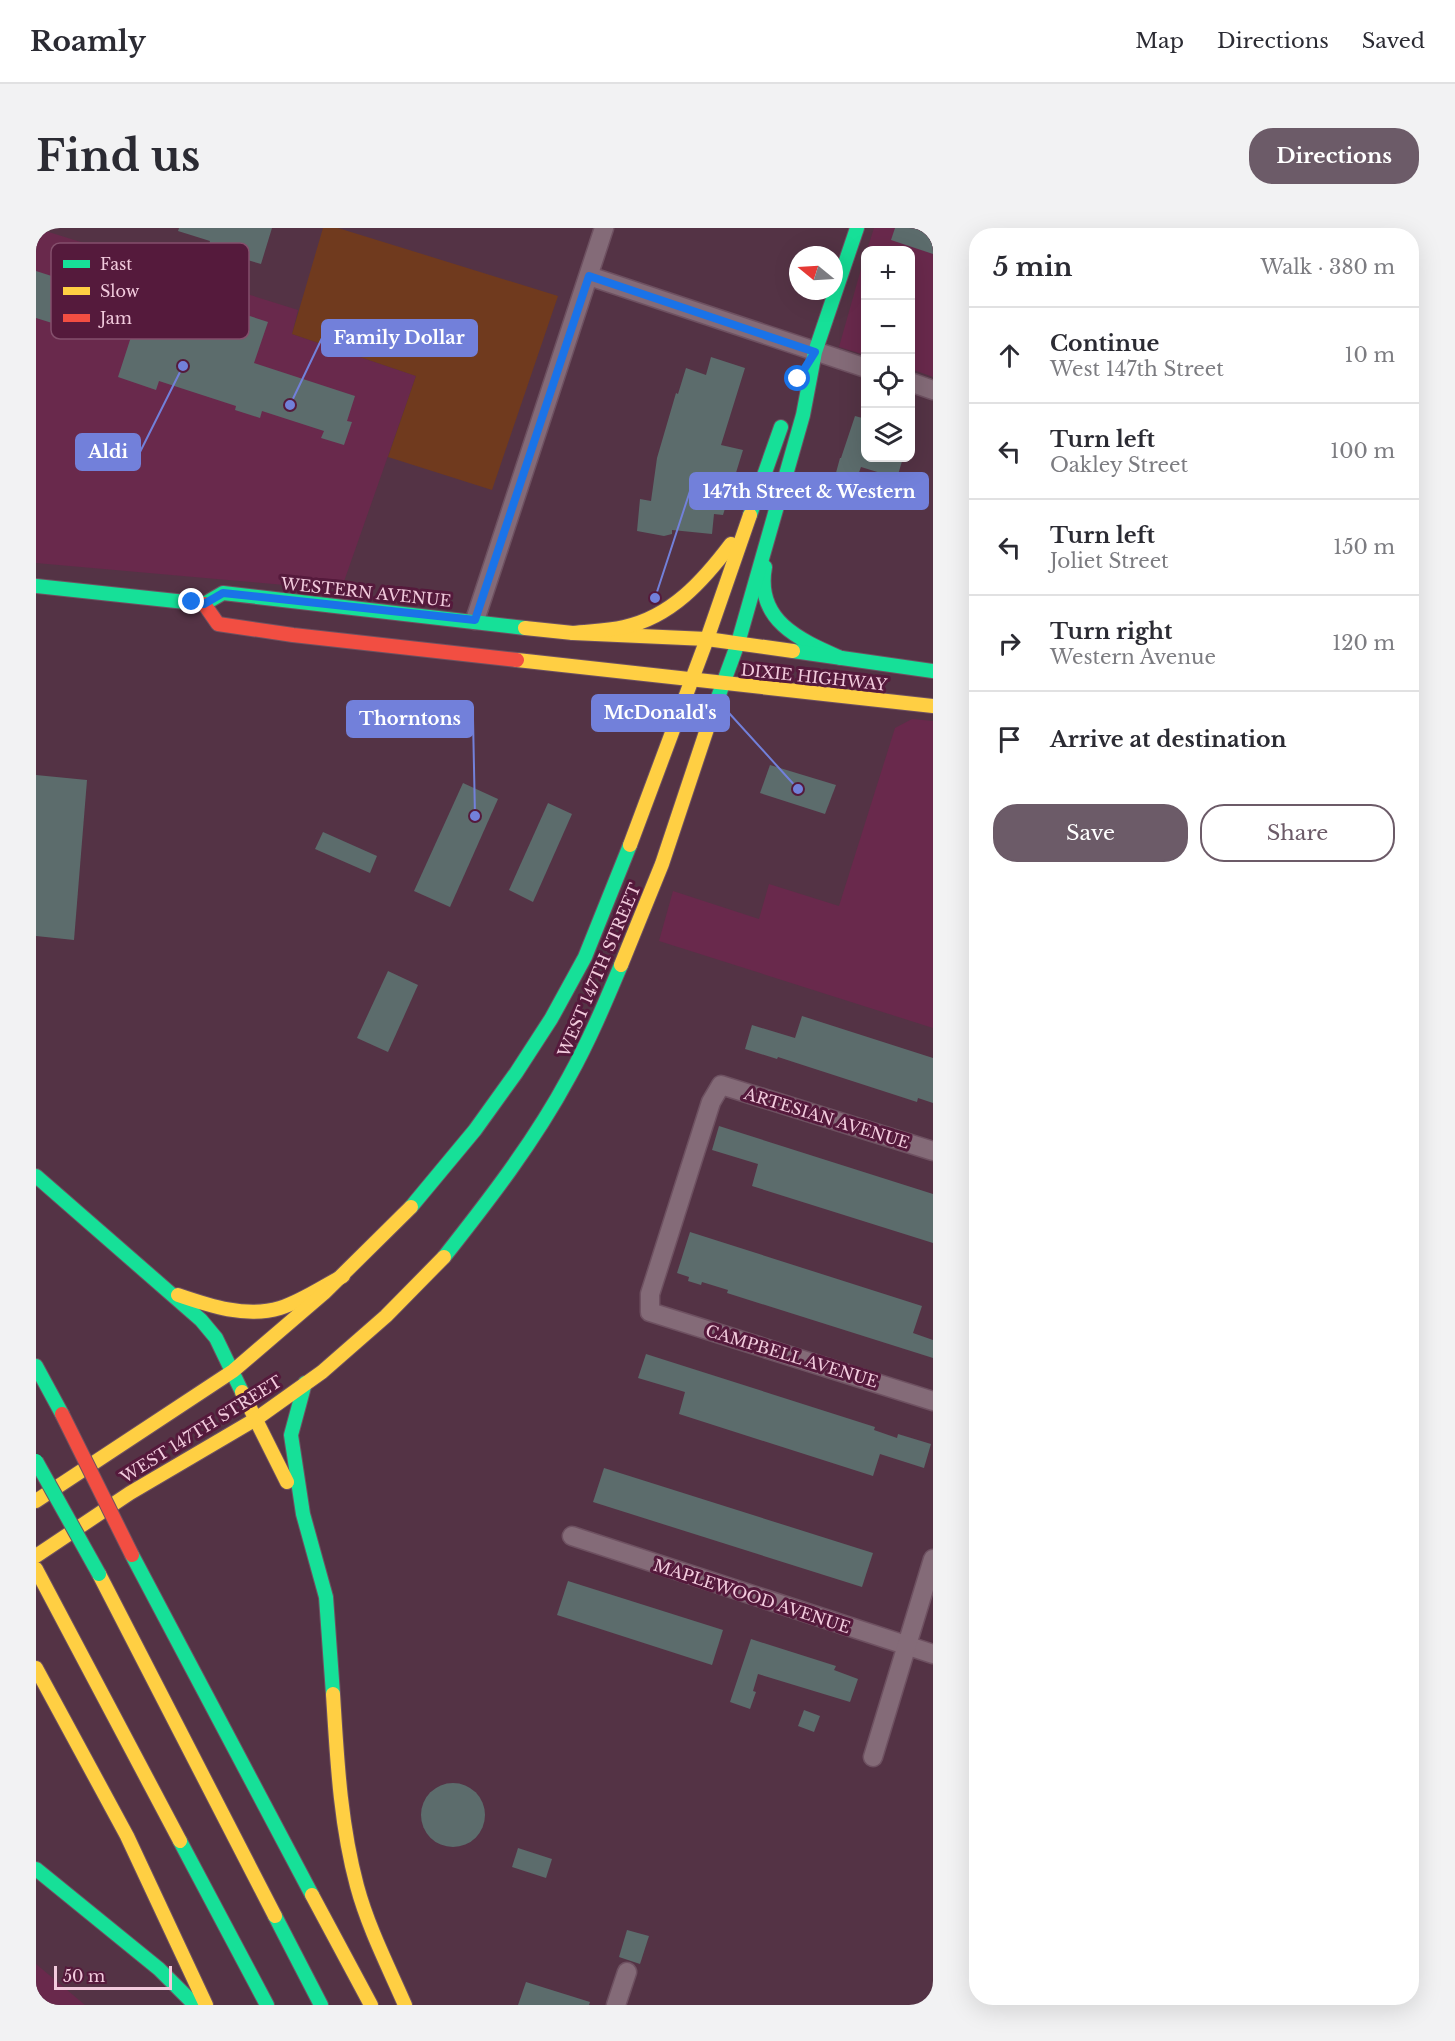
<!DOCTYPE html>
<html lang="en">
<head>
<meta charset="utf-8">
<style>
  :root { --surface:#fff; --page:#f2f2f3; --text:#2b2b33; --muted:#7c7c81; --line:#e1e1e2; --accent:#6c5b68 }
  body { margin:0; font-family:"Libre Baskerville",serif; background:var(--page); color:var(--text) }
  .controls { position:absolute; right:18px; top:18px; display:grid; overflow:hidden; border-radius:12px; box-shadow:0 6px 24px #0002 }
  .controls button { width:54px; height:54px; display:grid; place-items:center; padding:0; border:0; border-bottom:2px solid var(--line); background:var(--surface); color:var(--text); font:30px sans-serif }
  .compass { position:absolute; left:753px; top:18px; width:54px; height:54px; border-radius:50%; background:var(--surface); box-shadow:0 6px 24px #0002; rotate:288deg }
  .scale { position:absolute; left:18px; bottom:15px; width:118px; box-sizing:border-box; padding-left:6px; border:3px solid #f2cbdd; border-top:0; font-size:16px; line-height:21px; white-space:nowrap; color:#f2cbdd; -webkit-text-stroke:4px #551a3c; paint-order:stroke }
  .stop { position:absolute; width:18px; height:18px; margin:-14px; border:4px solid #1a73e8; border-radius:50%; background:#fff }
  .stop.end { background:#1a73e8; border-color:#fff; box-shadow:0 2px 6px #0008 }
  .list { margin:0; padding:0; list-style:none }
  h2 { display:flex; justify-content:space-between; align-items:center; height:78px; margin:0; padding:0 24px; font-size:26px }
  h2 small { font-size:20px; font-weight:400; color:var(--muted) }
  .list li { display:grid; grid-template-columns:39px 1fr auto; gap:18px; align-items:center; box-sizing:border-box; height:96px; padding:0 24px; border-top:2px solid var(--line) }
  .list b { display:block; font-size:22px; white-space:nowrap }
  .list p { margin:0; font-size:20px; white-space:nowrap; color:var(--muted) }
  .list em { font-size:20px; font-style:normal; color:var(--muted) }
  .actions { display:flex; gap:12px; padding:18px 24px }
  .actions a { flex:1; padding:14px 0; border:2px solid var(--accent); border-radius:24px; text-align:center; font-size:21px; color:var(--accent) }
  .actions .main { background:var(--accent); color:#fff }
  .icon { flex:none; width:33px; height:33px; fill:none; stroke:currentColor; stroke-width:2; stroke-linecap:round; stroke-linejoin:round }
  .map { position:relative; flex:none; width:897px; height:1777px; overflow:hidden; border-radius:24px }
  header { display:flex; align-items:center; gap:36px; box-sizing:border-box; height:84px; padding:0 30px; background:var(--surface); border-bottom:2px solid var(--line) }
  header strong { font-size:28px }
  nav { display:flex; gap:33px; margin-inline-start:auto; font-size:21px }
  .intro { display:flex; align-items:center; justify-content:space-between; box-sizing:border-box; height:144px; padding:0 36px }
  h1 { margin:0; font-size:42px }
  .button { padding:15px 27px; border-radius:24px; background:var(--accent); color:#fff; font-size:21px; font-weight:700 }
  main { display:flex; gap:36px; padding:0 36px }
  aside { flex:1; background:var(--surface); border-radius:24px; box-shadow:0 6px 24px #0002 }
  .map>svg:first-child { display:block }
</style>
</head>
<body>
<header>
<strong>Roamly</strong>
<nav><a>Map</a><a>Directions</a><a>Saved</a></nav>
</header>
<div class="intro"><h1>Find us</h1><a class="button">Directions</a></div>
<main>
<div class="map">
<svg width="897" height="1777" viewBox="0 0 897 1777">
  <rect width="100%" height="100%" fill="#543345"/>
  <g fill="#69294c">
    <polygon points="0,0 262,82 256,106 380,148 305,362 0,335"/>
    <polygon points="838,0 897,0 897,149 875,141 874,22 831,22"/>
    <polygon points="829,27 829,127 803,119"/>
    <polygon points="876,491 897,493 897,800 623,713 637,663 723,691 733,656 803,678 859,500"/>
    <polygon points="0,1736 49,1777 0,1777"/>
  </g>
  <polygon fill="#703a1e" points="287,0 302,0 522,68 456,262 352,229 380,148 256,106"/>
  <g fill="#5c6c6c">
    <polygon points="143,0 236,0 225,36 188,25 179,54 163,49 174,13 142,3"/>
    <polygon points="859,0 897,0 897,26 855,12"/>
    <polygon points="0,43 72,66 58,108 0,90"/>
    <polygon points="105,78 179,101 186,79 232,94 218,135 319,168 311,193 316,194 308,217 285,210 288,203 226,183 224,190 199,182 200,178 123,153 120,162 82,149"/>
    <polygon points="675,129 709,140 685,217 707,222 687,287 678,286 676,306 636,302 636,306 628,308 601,303 604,271 615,273 621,230 640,165 642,166 650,140 670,147"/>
    <polygon points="819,188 830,191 830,230 867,230 861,250 825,239 818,258 798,252 804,230 805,230"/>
    <polygon points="734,537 800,557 789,586 724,565"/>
    <polygon points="0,547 51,552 38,712 0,708"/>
    <polygon points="427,555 462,571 414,679 378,663"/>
    <polygon points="512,575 536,586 497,674 473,662"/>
    <polygon points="287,604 341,628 334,645 279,621"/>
    <polygon points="352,743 382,757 352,824 321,810"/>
    <polygon points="766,788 897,830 897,875 882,870 881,874 742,829 741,831 709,821 716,797 759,810"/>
    <polygon points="683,898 897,966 897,1015 716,958 722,936 676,922"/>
    <polygon points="654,1004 886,1078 877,1105 897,1112 897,1130 691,1065 692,1062 666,1054 665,1057 652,1053 653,1049 641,1045"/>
    <polygon points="610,1126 839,1199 838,1202 861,1210 862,1206 895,1216 888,1240 844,1226 837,1248 643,1186 649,1164 602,1150"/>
    <polygon points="568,1240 837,1325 826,1359 557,1274"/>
    <polygon points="532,1353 687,1402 676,1437 521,1387"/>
    <polygon points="715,1411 800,1438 798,1442 822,1451 814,1474 722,1446 717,1463 720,1464 714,1481 694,1474"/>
    <polygon points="768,1482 784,1488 778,1504 762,1498"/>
    <circle cx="417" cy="1587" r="32"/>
    <polygon points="482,1620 516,1631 510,1650 476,1639"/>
    <polygon points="591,1702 613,1708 604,1736 583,1729"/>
    <polygon points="490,1754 554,1774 553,1777 482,1777"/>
  </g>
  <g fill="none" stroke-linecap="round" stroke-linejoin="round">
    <g stroke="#6e5161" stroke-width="21">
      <g id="street">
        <polyline points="553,48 830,140"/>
        <polyline points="874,154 897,162"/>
        <polyline points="439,392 568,0"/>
        <polyline points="897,923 685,857 675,874 614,1066 614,1084 897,1173"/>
        <polyline points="536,1308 897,1426"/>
        <polyline points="837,1529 897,1331"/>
        <polyline points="580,1777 591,1744"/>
      </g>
    </g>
    <g stroke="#6e5161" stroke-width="16">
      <g id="fast">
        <polyline points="714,287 745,199"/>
        <path d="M729 339C719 393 764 412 805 430"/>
        <polyline points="0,358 168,376 187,365 489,400"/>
        <polyline points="757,423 897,443"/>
        <polyline points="677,483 702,415 767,187 779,124 821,0"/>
        <polyline points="0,948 165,1092 180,1110 206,1164"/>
        <polyline points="375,979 439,902 480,845 515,791 549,729 594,617"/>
        <path d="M408 1029C453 972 498 914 533 849 553 813 569 775 585 737"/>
        <polyline points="0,1138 26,1186"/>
        <polyline points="269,1155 255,1207 267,1286 290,1369 297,1466"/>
        <polyline points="96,1327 276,1667"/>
        <polyline points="144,1613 231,1777"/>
        <polyline points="0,1641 123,1741 159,1777"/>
        <polyline points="239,1688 285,1777"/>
      </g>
    </g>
    <g stroke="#6e5161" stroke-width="16">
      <g id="slow">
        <polyline points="489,400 537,405 671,411 757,423"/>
        <path d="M537 405C554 403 571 403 588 399 635 389 667 353 695 316"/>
        <polyline points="481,432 897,478"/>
        <polyline points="594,617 671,411 714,287"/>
        <polyline points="585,737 626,636 677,483"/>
        <path d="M142 1067C174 1078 210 1090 244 1080 266 1073 286 1059 307 1048"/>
        <polyline points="206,1164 251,1254"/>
        <polyline points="0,1273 197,1143 288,1065 375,979"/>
        <polyline points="0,1328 94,1265 220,1191 286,1144 350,1088 408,1029"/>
        <polyline points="0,1341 144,1613"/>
        <polyline points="63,1346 239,1688"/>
        <polyline points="0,1440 91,1608 170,1777"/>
        <path d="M297 1466C301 1530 304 1595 321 1658 332 1699 352 1738 369 1777"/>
        <polyline points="276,1667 335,1777"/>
      </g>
    </g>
    <g stroke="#6e5161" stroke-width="16">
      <polyline id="jam" points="168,376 182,396 257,407 481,432"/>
    </g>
    <use href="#street" stroke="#846b78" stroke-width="18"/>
    <use href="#fast" stroke="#16e098" stroke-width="14"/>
    <use href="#slow" stroke="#ffcf43" stroke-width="14"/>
    <use href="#jam" stroke="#f24e42" stroke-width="14"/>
    <g stroke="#6e5161" stroke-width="16" stroke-linecap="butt">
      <polyline id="fast-bridge" points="0,1233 63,1346"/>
    </g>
    <g stroke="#6e5161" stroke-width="16" stroke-linecap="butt">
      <polyline id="jam-bridge" points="26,1186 96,1327"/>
    </g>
    <use href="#fast-bridge" stroke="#16e098" stroke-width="14"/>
    <use href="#jam-bridge" stroke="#f24e42" stroke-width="14"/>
  </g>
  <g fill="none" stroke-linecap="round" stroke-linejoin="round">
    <polyline stroke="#1a73e8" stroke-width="8" points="156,374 168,376 187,365 439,392 553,48 779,124 762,151"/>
  </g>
  <g text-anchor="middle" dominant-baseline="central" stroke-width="6" stroke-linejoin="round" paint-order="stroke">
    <g font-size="16" fill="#f2cbdd" stroke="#551a3c">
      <text transform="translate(330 364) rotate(6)">WESTERN AVENUE</text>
      <text transform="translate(778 449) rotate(6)">DIXIE HIGHWAY</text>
      <text transform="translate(563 742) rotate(-67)">WEST 147TH STREET</text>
      <text transform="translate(791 890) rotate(17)">ARTESIAN AVENUE</text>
      <text transform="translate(756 1128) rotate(17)">CAMPBELL AVENUE</text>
      <text transform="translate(165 1201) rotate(-32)">WEST 147TH STREET</text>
      <text transform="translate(716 1368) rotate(18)">MAPLEWOOD AVENUE</text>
    </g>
  </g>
  <rect x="15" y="15" width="198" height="96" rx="9" fill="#551a3c" stroke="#844f6c" stroke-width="1.5"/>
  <rect x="27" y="32" width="27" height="8" fill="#16e098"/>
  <rect x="27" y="59" width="27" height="8" fill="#ffcf43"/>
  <rect x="27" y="86" width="27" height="8" fill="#f24e42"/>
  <g font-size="16" fill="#f2cbdd">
    <text x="64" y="42">Fast</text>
    <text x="64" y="69">Slow</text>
    <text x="64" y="96">Jam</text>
  </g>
  <path fill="none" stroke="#7280da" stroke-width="2" d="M254 177L286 110M147 138L104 224M619 370L654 263M762 561L693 485M439 588L437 491"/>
  <g fill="#7280da" stroke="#551a3c" stroke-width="2">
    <circle cx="254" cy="177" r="6"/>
    <circle cx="147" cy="138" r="6"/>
    <circle cx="619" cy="370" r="6"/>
    <circle cx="762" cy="561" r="6"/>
    <circle cx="439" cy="588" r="6"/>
  </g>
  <g fill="#7280da" stroke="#7280da" stroke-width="2">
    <rect x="286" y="92" width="155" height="36" rx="6"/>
    <rect x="40" y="206" width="64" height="36" rx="6"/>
    <rect x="654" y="245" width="238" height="36" rx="6"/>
    <rect x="556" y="467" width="137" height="36" rx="6"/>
    <rect x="311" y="473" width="126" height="36" rx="6"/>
  </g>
  <g font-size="18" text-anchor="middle" font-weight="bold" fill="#fff">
    <text x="363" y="116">Family Dollar</text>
    <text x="72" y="230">Aldi</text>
    <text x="773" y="270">147th Street &amp; Western</text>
    <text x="624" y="491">McDonald's</text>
    <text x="374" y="497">Thorntons</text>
  </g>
</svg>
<div class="controls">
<button>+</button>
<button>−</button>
<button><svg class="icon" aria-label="locate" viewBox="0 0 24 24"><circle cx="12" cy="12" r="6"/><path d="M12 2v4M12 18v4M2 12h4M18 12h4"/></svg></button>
<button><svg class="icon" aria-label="layers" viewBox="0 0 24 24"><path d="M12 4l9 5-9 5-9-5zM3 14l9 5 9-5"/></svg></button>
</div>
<svg class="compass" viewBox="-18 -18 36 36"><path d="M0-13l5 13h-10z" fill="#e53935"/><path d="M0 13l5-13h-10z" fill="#7c7c81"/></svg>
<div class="scale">50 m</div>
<div class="stop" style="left:762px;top:151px"></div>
<div class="stop end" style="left:156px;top:374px"></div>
</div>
<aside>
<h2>5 min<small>Walk · 380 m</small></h2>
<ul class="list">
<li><svg class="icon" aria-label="ahead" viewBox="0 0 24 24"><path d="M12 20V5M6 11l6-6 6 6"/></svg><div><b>Continue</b><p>West 147th Street</p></div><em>10 m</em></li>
<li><svg class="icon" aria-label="left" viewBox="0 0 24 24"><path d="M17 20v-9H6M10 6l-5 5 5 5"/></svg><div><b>Turn left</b><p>Oakley Street</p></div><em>100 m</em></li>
<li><svg class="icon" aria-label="left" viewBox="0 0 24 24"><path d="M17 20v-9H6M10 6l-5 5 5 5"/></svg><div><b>Turn left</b><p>Joliet Street</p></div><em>150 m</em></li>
<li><svg class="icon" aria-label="right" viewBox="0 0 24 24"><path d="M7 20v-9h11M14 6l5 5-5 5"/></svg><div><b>Turn right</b><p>Western Avenue</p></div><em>120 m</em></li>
<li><svg class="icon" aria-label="arrive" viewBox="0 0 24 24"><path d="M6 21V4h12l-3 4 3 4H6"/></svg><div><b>Arrive at destination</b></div></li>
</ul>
<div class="actions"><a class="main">Save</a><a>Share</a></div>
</aside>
</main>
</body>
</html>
